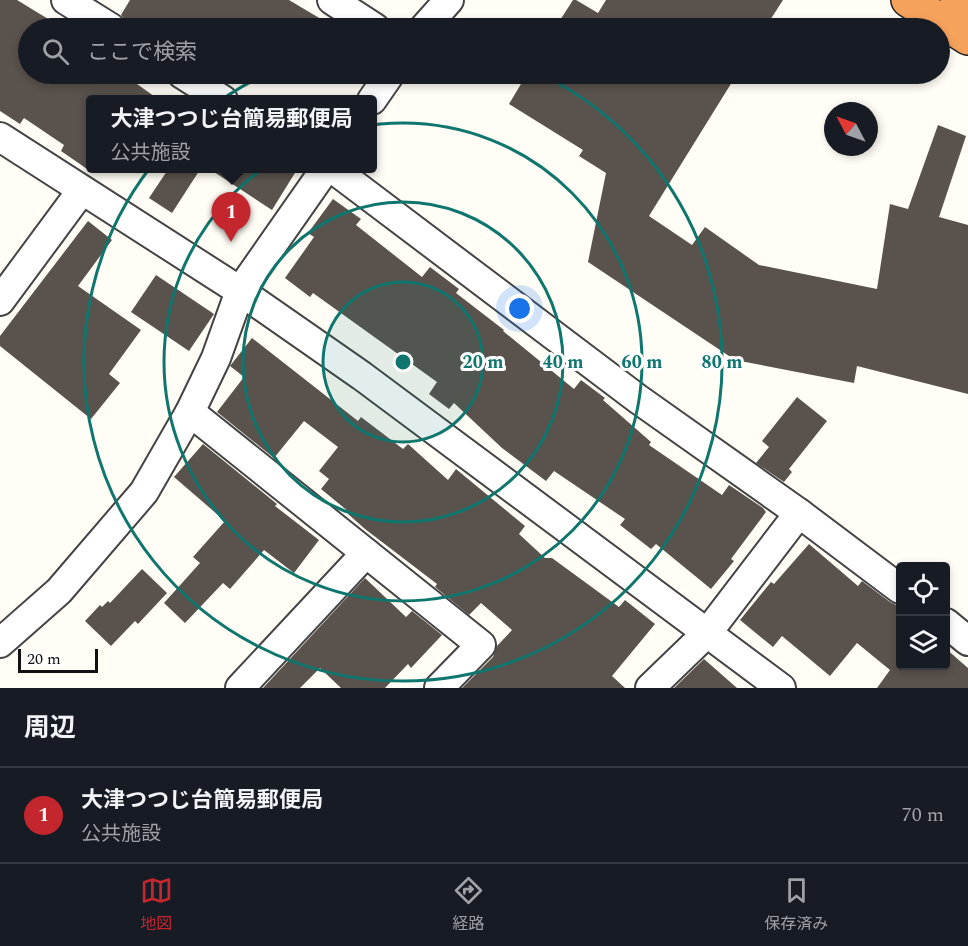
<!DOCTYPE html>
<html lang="ja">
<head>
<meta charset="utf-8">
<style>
  :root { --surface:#171b24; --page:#242831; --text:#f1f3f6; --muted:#9ea1a6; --line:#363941; --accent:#c4262e }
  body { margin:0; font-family:Spectral,"Noto Sans JP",serif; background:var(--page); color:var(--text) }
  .controls { position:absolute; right:18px; bottom:18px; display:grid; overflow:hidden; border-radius:6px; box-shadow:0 3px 9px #0003 }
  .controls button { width:54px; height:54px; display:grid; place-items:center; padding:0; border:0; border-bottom:2px solid var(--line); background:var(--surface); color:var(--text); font:30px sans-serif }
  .compass { position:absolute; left:824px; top:102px; width:54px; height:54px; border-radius:50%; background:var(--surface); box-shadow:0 3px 9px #0003; rotate:311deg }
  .scale { position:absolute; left:18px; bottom:15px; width:80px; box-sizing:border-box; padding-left:6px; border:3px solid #111; border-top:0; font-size:16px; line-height:21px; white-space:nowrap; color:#111; -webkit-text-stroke:4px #fff; paint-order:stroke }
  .you { position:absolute; left:520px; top:309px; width:21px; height:21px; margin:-15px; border:4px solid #fff; border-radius:50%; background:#1a73e8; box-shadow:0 0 0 9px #1a73e833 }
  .badge { display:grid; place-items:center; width:39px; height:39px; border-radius:50%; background:var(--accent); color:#fff; font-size:20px; font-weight:700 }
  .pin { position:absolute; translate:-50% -50px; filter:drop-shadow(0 2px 3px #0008) }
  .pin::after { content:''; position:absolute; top:32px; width:21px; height:18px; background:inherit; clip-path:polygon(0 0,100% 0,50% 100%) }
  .popup { position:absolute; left:86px; top:95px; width:291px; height:78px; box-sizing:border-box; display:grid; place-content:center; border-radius:6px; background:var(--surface); filter:drop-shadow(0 2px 4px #0005); font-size:20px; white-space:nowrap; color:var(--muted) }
  .popup b { font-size:22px; color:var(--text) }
  .popup::after { content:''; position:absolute; left:50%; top:100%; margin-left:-12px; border:12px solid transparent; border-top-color:var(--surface) }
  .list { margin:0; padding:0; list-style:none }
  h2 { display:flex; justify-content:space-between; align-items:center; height:78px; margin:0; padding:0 24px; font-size:26px }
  h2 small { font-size:20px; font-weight:400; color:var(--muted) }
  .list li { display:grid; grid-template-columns:39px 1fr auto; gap:18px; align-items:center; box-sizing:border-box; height:96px; padding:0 24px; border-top:2px solid var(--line) }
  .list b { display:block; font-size:22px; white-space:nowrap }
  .list p { margin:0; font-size:20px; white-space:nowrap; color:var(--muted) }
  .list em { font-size:20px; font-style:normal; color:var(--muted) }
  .icon { flex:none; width:33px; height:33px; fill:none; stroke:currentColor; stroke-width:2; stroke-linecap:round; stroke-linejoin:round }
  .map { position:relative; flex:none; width:968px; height:688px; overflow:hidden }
  .search { position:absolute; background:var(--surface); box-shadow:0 3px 9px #0003; left:18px; right:18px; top:18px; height:66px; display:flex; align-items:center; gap:15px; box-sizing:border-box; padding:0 21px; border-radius:33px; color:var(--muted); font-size:22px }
  .sheet { height:174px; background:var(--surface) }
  nav { display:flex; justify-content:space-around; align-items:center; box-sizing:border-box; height:84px; border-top:2px solid var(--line); background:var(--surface); font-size:16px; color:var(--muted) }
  nav a { display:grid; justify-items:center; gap:3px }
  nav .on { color:var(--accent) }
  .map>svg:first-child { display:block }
</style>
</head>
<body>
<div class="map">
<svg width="968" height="688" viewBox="0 0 968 688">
  <rect width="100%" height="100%" fill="#fffdf5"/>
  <g fill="#5a524d">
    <polygon points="0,0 17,0 63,28 28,28 28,74 123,74 158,99 90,99 90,171 61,151 64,145 24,118 20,124 0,111"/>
    <polygon points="130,0 289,0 336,28 127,28 126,21 121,15"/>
    <polygon points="573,0 576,0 598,13 606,0 783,0 765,28 555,28"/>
    <polygon points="527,74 737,74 649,216 692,245 705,227 759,265 877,289 890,204 908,209 938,125 966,136 939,217 968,225 968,394 857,366 854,383 735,360 588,262 606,173 579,156 583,150 509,104"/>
    <polygon points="169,168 201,168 172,213 149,198"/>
    <polygon points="208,168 298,168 272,210"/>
    <polygon points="333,199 361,219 356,225 422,277 430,267 459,289 456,293 504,330 503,331 574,389 581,380 605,398 603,400 651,442 649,445 722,495 729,485 763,508 766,512 731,559 734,561 711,589 656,544 651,549 620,525 625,519 554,471 546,481 502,448 454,403 449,409 429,394 437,382 313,293 310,297 285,278 314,237 308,233"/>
    <polygon points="88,221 112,240 78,286 141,330 109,374 120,383 91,419 0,346 0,336"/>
    <polygon points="156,275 214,314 189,351 131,312"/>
    <polygon points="252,338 358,421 361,417 403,449 408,444 448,480 456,469 525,526 519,534 545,558 552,558 619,607 625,600 655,624 612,676 625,688 462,688 493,657 497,646 512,630 481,603 469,615 435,587 437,584 365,529 348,514 349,512 321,489 329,479 319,471 338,447 304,421 274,458 217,412 244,377 230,366"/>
    <polygon points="797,397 827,421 789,469 792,472 784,482 756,463 769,447 762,441"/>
    <polygon points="203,444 277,504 275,506 319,540 294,573 264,550 230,589 223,583 185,623 164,603 200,563 193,557 225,521 174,477"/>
    <polygon points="809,544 858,586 862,581 890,602 900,607 900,666 945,666 945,648 968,668 968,688 877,688 890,670 857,643 830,676 782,636 773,647 740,620 771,582 774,584"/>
    <polygon points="142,569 167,593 138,624 135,621 111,646 85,621 100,605 102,607 108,601 110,603"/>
    <polygon points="365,578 406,617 412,611 442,635 411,668 408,664 385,688 341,688 320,668 300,688 263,688"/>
    <polygon points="704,659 737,688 674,688"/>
  </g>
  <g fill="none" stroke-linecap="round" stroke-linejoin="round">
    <g stroke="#444" stroke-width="32">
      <g id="street">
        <polyline points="66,0 111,28"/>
        <polyline points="332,0 375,28"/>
        <polyline points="424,28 449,0"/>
        <polyline points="182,74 223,100"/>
        <polyline points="372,100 390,74"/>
        <polyline points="0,137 240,291 362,376 781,688"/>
        <polyline points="332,168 638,399 799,513 900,589"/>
        <polyline points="0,301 82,190"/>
        <polyline points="190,412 481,645 439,688"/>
        <polyline points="946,623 968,641"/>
        <polyline points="0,643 59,591 144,492 190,412 216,358 240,291 326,168"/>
        <polyline points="240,688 366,553"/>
        <polyline points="650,688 708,632 799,513"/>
      </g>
    </g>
    <g stroke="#222" stroke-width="36">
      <g id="highway">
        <polyline points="908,0 968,38"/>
        <polyline points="957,0 968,7"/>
      </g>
    </g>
    <use href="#street" stroke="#fff" stroke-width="28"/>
    <use href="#highway" stroke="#f5a25d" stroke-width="33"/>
  </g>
  <circle cx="403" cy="362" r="80" fill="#0f766e" fill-opacity=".12"/>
  <g fill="none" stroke="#0f766e" stroke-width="3">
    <circle cx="403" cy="362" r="80"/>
    <circle cx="403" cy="362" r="160"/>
    <circle cx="403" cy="362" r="239"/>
    <path d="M540 74A319 319 0 1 1 266 74"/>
  </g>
  <circle cx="403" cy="362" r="9" fill="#0f766e" stroke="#fff" stroke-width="3"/>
  <g font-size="18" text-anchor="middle" font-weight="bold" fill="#0f766e" stroke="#fff" stroke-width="6" stroke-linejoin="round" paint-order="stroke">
    <text x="483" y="368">20 m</text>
    <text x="563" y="368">40 m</text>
    <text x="642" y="368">60 m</text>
    <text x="722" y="368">80 m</text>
  </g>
</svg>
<div class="controls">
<button><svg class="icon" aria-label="locate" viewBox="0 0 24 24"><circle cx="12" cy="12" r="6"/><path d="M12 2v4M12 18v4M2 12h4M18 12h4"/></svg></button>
<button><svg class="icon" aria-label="layers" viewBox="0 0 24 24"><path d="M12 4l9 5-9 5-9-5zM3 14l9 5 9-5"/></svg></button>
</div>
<svg class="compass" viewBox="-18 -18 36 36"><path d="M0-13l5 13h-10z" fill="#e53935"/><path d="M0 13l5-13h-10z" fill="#9ea1a6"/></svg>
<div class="scale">20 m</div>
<div class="you"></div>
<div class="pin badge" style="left:231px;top:242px">1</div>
<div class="popup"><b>大津つつじ台簡易郵便局</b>公共施設</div>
<div class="search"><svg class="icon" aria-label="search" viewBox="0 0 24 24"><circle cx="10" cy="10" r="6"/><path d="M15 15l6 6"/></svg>ここで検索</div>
</div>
<section class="sheet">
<h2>周辺<small></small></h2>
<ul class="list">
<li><span class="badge">1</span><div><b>大津つつじ台簡易郵便局</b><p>公共施設</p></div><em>70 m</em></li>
</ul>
</section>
<nav>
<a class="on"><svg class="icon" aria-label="map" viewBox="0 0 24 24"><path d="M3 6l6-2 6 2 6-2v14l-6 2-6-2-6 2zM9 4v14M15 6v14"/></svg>地図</a>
<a><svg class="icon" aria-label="directions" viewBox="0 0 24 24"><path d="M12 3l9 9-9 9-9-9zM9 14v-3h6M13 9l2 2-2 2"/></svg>経路</a>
<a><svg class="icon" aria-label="saved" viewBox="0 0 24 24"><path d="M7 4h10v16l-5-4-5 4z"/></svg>保存済み</a>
</nav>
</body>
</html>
